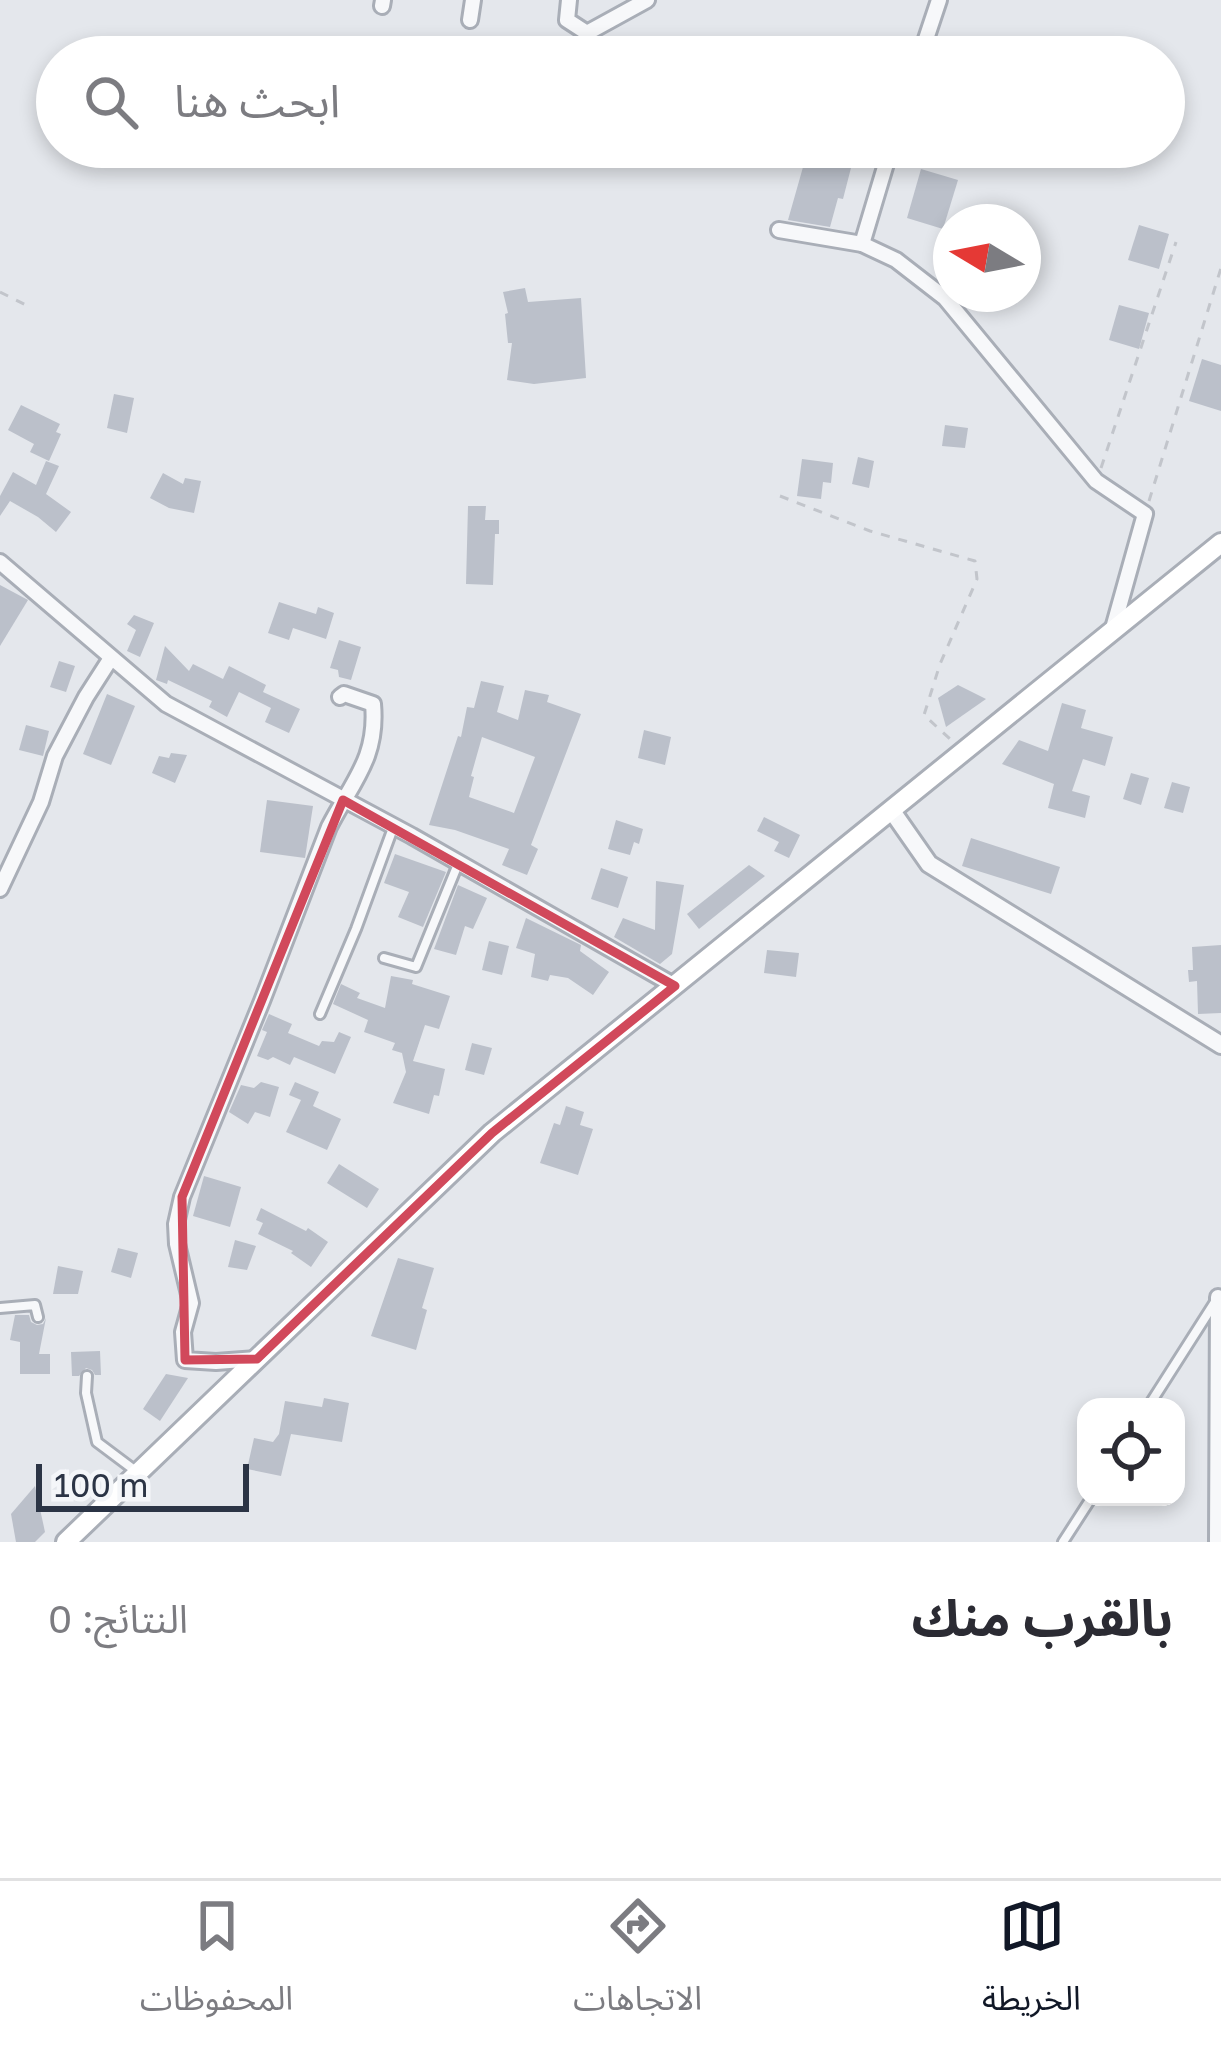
<!DOCTYPE html>
<html lang="ar">
<head>
<meta charset="utf-8">
<style>
  :root { --surface:#fff; --page:#f2f2f3; --text:#2b2b33; --muted:#7c7c81; --line:#e1e1e2; --accent:#111827 }
  body { margin:0; font-family:"Golos Text","Noto Sans Arabic",sans-serif; background:var(--page); color:var(--text); direction:rtl }
  .controls { position:absolute; right:36px; bottom:36px; display:grid; overflow:hidden; border-radius:24px; box-shadow:0 6px 18px #0003 }
  .controls button { width:108px; height:108px; display:grid; place-items:center; padding:0; border:0; border-bottom:3px solid var(--line); background:var(--surface); color:var(--text); font:60px sans-serif }
  .compass { position:absolute; left:933px; top:204px; width:108px; height:108px; border-radius:50%; background:var(--surface); box-shadow:0 6px 18px #0003; rotate:280deg }
  .scale { position:absolute; left:36px; bottom:30px; width:213px; box-sizing:border-box; padding-left:12px; border:6px solid #2b3445; border-top:0; font-size:33px; line-height:42px; white-space:nowrap; color:#2b3445; -webkit-text-stroke:9px #f4f6f9; paint-order:stroke }
  .list { margin:0; padding:0; list-style:none }
  h2 { display:flex; justify-content:space-between; align-items:center; height:156px; margin:0; padding:0 48px; font-size:51px }
  h2 small { font-size:39px; font-weight:400; color:var(--muted) }
  .icon { flex:none; width:66px; height:66px; fill:none; stroke:currentColor; stroke-width:2; stroke-linecap:round; stroke-linejoin:round }
  .map { position:relative; flex:none; width:1221px; height:1542px; overflow:hidden; direction:ltr }
  .search { position:absolute; background:var(--surface); box-shadow:0 6px 18px #0003; left:36px; right:36px; top:36px; height:132px; display:flex; align-items:center; gap:30px; box-sizing:border-box; padding:0 42px; border-radius:66px; color:var(--muted); font-size:45px }
  .sheet { height:336px; background:var(--surface) }
  nav { display:flex; justify-content:space-around; align-items:center; box-sizing:border-box; height:168px; border-top:3px solid var(--line); background:var(--surface); font-size:33px; color:var(--muted) }
  nav a { display:grid; justify-items:center; gap:6px }
  nav .on { color:var(--accent) }
  .map>svg:first-child { display:block }
</style>
</head>
<body>
<div class="map">
<svg width="1221" height="1542" viewBox="0 0 1221 1542">
  <rect width="100%" height="100%" fill="#e4e7ec"/>
  <g fill="#bbc0ca" fill-rule="evenodd">
    <polygon points="963,36 990,42 986,57 958,57"/>
    <polygon points="807,153 852,164 843,199 838,198 830,227 788,220"/>
    <polygon points="921,169 958,180 943,229 907,218"/>
    <polygon points="1139,225 1169,234 1159,269 1128,260"/>
    <polygon points="525,288 528,302 581,298 586,378 534,384 507,380 512,343 508,343 505,314 508,313 503,292"/>
    <polygon points="1119,305 1149,313 1139,349 1109,340"/>
    <polygon points="1202,359 1221,365 1221,411 1189,401"/>
    <polygon points="114,394 134,398 127,433 107,428"/>
    <polygon points="21,405 60,424 56,432 61,434 49,461 30,452 34,444 8,430"/>
    <polygon points="945,425 968,428 965,448 942,446"/>
    <polygon points="858,457 874,461 869,488 852,484"/>
    <polygon points="802,459 833,463 831,483 823,482 821,499 797,496"/>
    <polygon points="46,461 59,466 46,494 71,512 56,532 38,517 10,501 0,516 0,496 13,472 36,485"/>
    <polygon points="163,473 183,484 185,478 201,481 194,513 169,508 150,498"/>
    <polygon points="468,506 486,506 485,520 499,520 499,534 495,534 493,585 466,584"/>
    <polygon points="0,585 28,600 0,646"/>
    <polygon points="279,602 316,614 318,607 334,613 326,639 293,628 289,640 268,633"/>
    <polygon points="134,615 154,623 140,657 127,651 136,630 127,624"/>
    <polygon points="339,640 361,647 351,680 339,677 338,670 330,668"/>
    <polygon points="165,646 189,671 193,664 223,679 229,666 266,685 263,692 300,709 289,733 265,722 271,708 239,692 227,717 209,707 212,701 168,680 167,684 156,680"/>
    <polygon points="59,661 75,666 66,692 50,687"/>
    <path d="M481 681 504 686 497 712 518 720 525 690 549 695 547 702 581 714 531 845 538 849 527 875 502 865 509 849 455 830 429 825 458 736 461 737 467 707 474 708ZM482 737 535 757 514 813 469 797 474 777 471 776Z"/>
    <polygon points="958,685 986,699 946,727 938,698"/>
    <polygon points="107,694 135,706 111,765 83,754"/>
    <polygon points="1062,703 1086,710 1081,728 1113,737 1105,766 1083,759 1072,791 1090,796 1085,818 1048,808 1054,784 1002,764 1019,740 1048,751"/>
    <polygon points="26,725 49,731 43,756 19,750"/>
    <polygon points="644,730 671,737 665,765 638,758"/>
    <polygon points="171,753 187,755 175,783 152,773 159,756 169,758"/>
    <polygon points="1131,773 1149,778 1141,805 1123,799"/>
    <polygon points="1172,782 1190,787 1183,813 1164,808"/>
    <polygon points="267,800 313,806 305,858 260,852"/>
    <polygon points="764,817 800,835 789,858 774,851 779,842 757,831"/>
    <polygon points="616,820 643,829 639,844 634,842 630,855 608,849"/>
    <polygon points="971,838 1060,867 1051,894 962,866"/>
    <polygon points="395,854 446,872 423,927 398,917 409,892 384,883"/>
    <polygon points="749,865 765,876 699,929 687,914"/>
    <polygon points="601,868 628,877 618,908 591,899"/>
    <polygon points="656,881 684,885 672,954 660,964 614,937 623,918 655,930"/>
    <polygon points="458,885 487,898 473,929 465,926 456,955 434,949"/>
    <polygon points="526,918 581,945 580,951 609,972 593,995 568,978 550,975 548,981 531,977 535,954 516,948"/>
    <polygon points="489,941 509,946 502,975 482,970"/>
    <polygon points="1221,945 1221,1013 1198,1014 1197,981 1189,982 1188,970 1193,970 1192,947"/>
    <polygon points="767,950 799,953 796,977 764,973"/>
    <polygon points="391,976 413,980 412,984 450,996 439,1029 425,1025 413,1061 445,1069 439,1096 434,1095 429,1114 393,1103 406,1072 402,1053 392,1050 395,1043 364,1032 368,1020 333,1004 341,984 360,993 357,998 385,1008"/>
    <polygon points="269,1014 292,1024 288,1033 319,1046 322,1041 334,1042 339,1032 351,1037 335,1074 294,1057 290,1065 273,1057 268,1060 257,1056 267,1032 262,1030"/>
    <polygon points="472,1043 492,1048 484,1075 465,1070"/>
    <polygon points="261,1082 279,1087 270,1117 255,1112 248,1124 229,1112 241,1085 254,1088"/>
    <polygon points="295,1082 319,1092 313,1106 341,1119 327,1150 286,1132 301,1100 289,1095"/>
    <polygon points="566,1106 584,1112 580,1125 593,1129 578,1175 540,1163 554,1123 560,1125"/>
    <polygon points="339,1164 379,1189 367,1208 327,1183"/>
    <polygon points="204,1176 241,1187 230,1227 193,1216"/>
    <polygon points="261,1208 306,1231 308,1228 328,1242 311,1267 291,1253 293,1251 258,1234 263,1223 256,1220"/>
    <polygon points="235,1240 256,1246 247,1270 228,1267"/>
    <polygon points="118,1248 138,1253 131,1278 111,1272"/>
    <polygon points="398,1258 434,1268 422,1308 427,1310 416,1350 371,1336"/>
    <polygon points="58,1266 83,1271 78,1294 53,1294"/>
    <polygon points="15,1315 29,1315 31,1322 37,1325 43,1324 46,1318 39,1354 50,1354 50,1374 20,1374 20,1342 10,1340"/>
    <polygon points="100,1351 101,1375 95,1375 92,1370 86,1368 79,1376 72,1376 71,1352"/>
    <polygon points="166,1374 188,1378 160,1421 143,1409"/>
    <polygon points="324,1398 349,1403 342,1442 291,1434 281,1476 247,1469 254,1438 273,1442 279,1434 285,1401 322,1407"/>
    <polygon points="35,1486 45,1532 35,1542 16,1542 11,1514"/>
  </g>
  <g fill="none" stroke-linecap="round" stroke-linejoin="round">
    <g stroke="#a9aeb7" stroke-width="14">
      <g id="service">
        <polyline points="384,958 416,967 458,864"/>
        <polyline points="320,1014 356,929 393,828"/>
        <polyline points="0,1308 35,1305 38,1317"/>
        <polyline points="87,1376 86,1393 97,1442 137,1472"/>
        <polyline points="1148,1407 1215,1302"/>
        <polyline points="1063,1542 1092,1497"/>
      </g>
    </g>
    <g stroke="#a9aeb7" stroke-width="20">
      <g id="minor">
        <polyline points="569,0 567,20 587,33 647,0"/>
        <polyline points="382,6 383,0"/>
        <polyline points="470,20 473,0"/>
        <polyline points="920,57 939,0"/>
        <polyline points="779,230 862,244 896,260 945,298 1096,481 1145,514 1112,632"/>
        <polyline points="862,244 891,147"/>
        <polyline points="0,562 166,704 412,836 675,986"/>
        <polyline points="0,889 41,802 55,756 86,697 111,658"/>
        <path d="M257 1359 216 1362 185 1360 183 1332 191 1303 177 1244 176 1224 182 1197 262 1001 329 827C352 782 378 758 373 704L344 694 340 697"/>
        <polyline points="1217,1542 1218,1297"/>
      </g>
    </g>
    <g stroke="#a9aeb7" stroke-width="22">
      <polyline id="tertiary" points="892,811 929,864 1221,1045"/>
    </g>
    <g stroke="#a9aeb7" stroke-width="24">
      <polyline id="secondary" points="66,1542 492,1133 1221,543"/>
    </g>
    <g stroke="#c2c5cb" stroke-width="3" stroke-dasharray="9 9" stroke-linecap="butt">
      <polyline points="0,292 30,307"/>
      <polyline points="1101,468 1176,242"/>
      <polyline points="780,496 870,531 975,561 977,579 940,664 924,715 950,739"/>
      <polyline points="1149,501 1221,268"/>
    </g>
    <use href="#service" stroke="#f7f8fa" stroke-width="8"/>
    <use href="#minor" stroke="#f7f8fa" stroke-width="14"/>
    <use href="#tertiary" stroke="#f7f8fa" stroke-width="16"/>
    <use href="#secondary" stroke="#fff" stroke-width="18"/>
  </g>
  <path fill="none" stroke="#d1495b" stroke-width="9" stroke-linejoin="round" d="M343 800 675 986 492 1133 257 1359 185 1360 182 1197Z"/>
</svg>
<div class="controls">
<button><svg class="icon" aria-label="locate" viewBox="0 0 24 24"><circle cx="12" cy="12" r="6"/><path d="M12 2v4M12 18v4M2 12h4M18 12h4"/></svg></button>
</div>
<svg class="compass" viewBox="-18 -18 36 36"><path d="M0-13l5 13h-10z" fill="#e53935"/><path d="M0 13l5-13h-10z" fill="#7c7c81"/></svg>
<div class="scale">100 m</div>
<div class="search"><svg class="icon" aria-label="search" viewBox="0 0 24 24"><circle cx="10" cy="10" r="6"/><path d="M15 15l6 6"/></svg>ابحث هنا</div>
</div>
<section class="sheet">
<h2>بالقرب منك<small>النتائج: 0</small></h2>
<ul class="list">
</ul>
</section>
<nav>
<a class="on"><svg class="icon" aria-label="map" viewBox="0 0 24 24"><path d="M3 6l6-2 6 2 6-2v14l-6 2-6-2-6 2zM9 4v14M15 6v14"/></svg>الخريطة</a>
<a><svg class="icon" aria-label="directions" viewBox="0 0 24 24"><path d="M12 3l9 9-9 9-9-9zM9 14v-3h6M13 9l2 2-2 2"/></svg>الاتجاهات</a>
<a><svg class="icon" aria-label="saved" viewBox="0 0 24 24"><path d="M7 4h10v16l-5-4-5 4z"/></svg>المحفوظات</a>
</nav>
</body>
</html>
